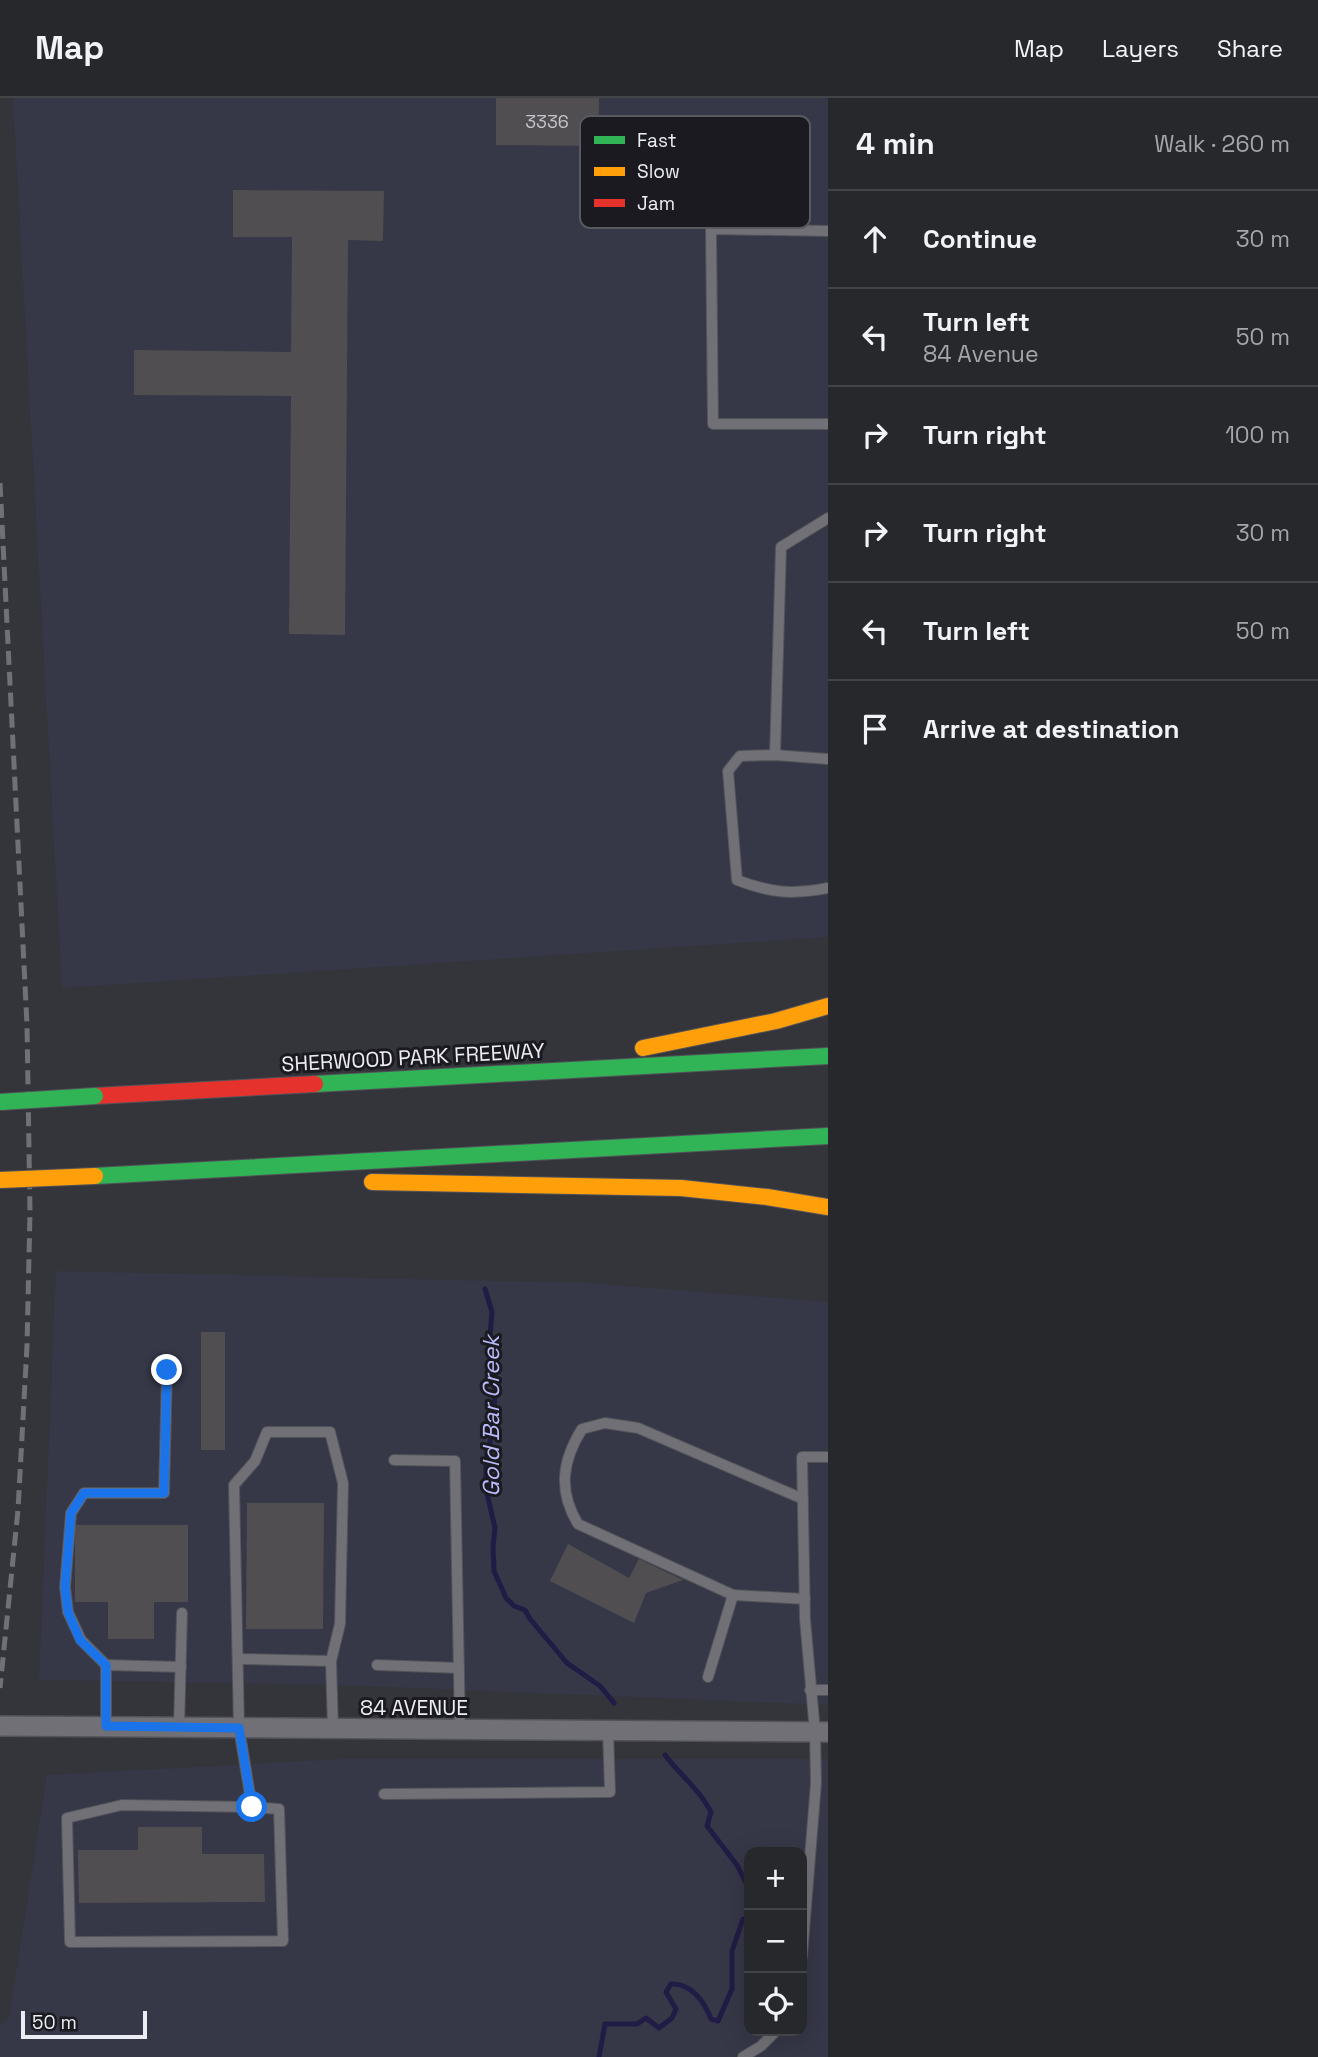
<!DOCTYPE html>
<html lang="en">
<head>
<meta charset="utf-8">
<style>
  :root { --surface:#27282c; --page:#2f3034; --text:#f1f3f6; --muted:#a4a6a9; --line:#434448 }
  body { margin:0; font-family:"Space Grotesk",sans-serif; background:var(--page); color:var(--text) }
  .controls { position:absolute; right:21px; bottom:21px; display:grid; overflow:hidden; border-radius:14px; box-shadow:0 7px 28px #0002 }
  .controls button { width:63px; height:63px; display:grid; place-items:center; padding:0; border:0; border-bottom:2px solid var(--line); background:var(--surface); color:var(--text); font:35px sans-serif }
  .scale { position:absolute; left:21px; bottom:18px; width:126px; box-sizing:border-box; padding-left:7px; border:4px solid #ececf4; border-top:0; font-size:19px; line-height:24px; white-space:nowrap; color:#ececf4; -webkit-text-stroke:5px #1a1a20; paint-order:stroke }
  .stop { position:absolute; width:21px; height:21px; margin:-16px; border:5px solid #1a73e8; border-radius:50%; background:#fff }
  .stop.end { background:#1a73e8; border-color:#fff; box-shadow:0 2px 7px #0008 }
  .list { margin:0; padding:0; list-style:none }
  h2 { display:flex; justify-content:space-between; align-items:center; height:91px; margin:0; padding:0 28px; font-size:30px }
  h2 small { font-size:23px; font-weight:400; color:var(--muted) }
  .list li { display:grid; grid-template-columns:46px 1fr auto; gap:21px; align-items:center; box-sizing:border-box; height:98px; padding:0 28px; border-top:2px solid var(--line) }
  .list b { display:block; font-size:26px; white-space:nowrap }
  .list p { margin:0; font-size:23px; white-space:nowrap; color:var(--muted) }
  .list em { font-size:23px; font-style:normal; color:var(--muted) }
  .icon { flex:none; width:38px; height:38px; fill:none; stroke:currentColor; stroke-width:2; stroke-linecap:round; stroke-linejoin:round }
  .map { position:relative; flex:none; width:828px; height:1959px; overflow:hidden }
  header { display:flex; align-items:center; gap:42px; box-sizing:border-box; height:98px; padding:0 35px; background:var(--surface); border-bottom:2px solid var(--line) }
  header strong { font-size:33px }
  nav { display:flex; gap:38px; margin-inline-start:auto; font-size:24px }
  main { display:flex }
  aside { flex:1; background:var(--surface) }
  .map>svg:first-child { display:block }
</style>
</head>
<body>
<header>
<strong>Map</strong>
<nav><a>Map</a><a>Layers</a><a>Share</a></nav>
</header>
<main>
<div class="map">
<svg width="828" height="1959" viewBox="0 0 828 1959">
  <rect width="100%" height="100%" fill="#34353b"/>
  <g fill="#363747" fill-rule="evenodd">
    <polygon points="13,0 828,0 828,839 62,890"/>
    <polygon points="56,1173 589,1185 828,1204 828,1607 342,1587 39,1582"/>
    <path d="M341 1661H828V1959H0V1927L9 1920 47 1677ZM749 1754H802V1933H749Z"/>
  </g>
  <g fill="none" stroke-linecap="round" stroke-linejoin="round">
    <g stroke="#201c45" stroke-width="5">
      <polyline points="485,1191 492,1214 489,1250 495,1279 494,1326 486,1362 486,1391 495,1430 493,1448 494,1473 506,1500 514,1508 525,1512 530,1521 567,1565 600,1588 614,1605"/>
      <path d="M665 1657C680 1677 700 1692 711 1714L707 1728 737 1767 749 1791"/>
      <path d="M599 1959 605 1926H637L646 1920 659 1930 672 1920 676 1911 666 1894 671 1886C691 1885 704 1903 711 1921L718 1923 732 1891V1853L743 1821"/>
    </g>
  </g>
  <g fill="#514e51">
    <polygon points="496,0 599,0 598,48 496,47"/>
    <polygon points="233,92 384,93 383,143 348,142 345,537 289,536 291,298 134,297 134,252 291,254 292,139 233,139"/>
    <rect x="201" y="1234" width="24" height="118"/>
    <polygon points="247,1405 324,1405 323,1531 246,1531"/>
    <polygon points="75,1427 188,1427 188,1504 154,1504 154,1541 108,1541 108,1504 75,1504"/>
    <polygon points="568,1446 629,1480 639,1461 683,1482 646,1495 634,1525 550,1483"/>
    <polygon points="138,1729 202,1729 202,1756 264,1756 265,1804 79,1805 78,1752 138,1752"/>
  </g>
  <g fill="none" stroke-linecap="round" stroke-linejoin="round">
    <g stroke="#525359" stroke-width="12">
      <g id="lane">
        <polyline points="828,133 711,131 713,326 828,326"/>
        <polyline points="775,657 781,449 828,420"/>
        <path d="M828 661 775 657 740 658 728 673 737 782C771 795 792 797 828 790"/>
        <polyline points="394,1362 455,1363 460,1632"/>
        <polyline points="733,1497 805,1501"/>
        <polyline points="239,1561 331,1563"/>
        <polyline points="106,1567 81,1542 68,1514 65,1489 71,1415 84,1395 164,1395 167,1272"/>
        <polyline points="377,1567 459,1570"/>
        <path d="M708 1579 733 1497 578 1426C558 1393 562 1363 582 1331L605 1325 638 1330 803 1401"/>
        <polyline points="810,1592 828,1592"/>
        <polyline points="106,1628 106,1567 181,1569"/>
        <polyline points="179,1629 182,1515"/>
        <polyline points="384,1696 610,1694 608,1632"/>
        <polyline points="252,1709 279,1711 283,1843 70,1844 67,1720 122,1707 252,1709 239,1630 234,1387 255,1363 267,1334 330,1334 343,1385 340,1526 331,1563 333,1631"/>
        <polyline points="802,1858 816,1685 815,1634 805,1521 802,1359 828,1359"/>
        <polyline points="743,1959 761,1948 776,1933"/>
      </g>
    </g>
    <g stroke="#525359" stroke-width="22">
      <polyline id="street" points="0,1628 828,1634"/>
    </g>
    <g stroke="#525359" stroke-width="18">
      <g id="fast">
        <polyline points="315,986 828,958"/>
        <polyline points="95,1078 828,1038"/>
      </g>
    </g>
    <g stroke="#525359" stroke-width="18">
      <g id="slow">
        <polyline points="643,950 776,923 828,908"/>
        <polyline points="372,1084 681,1090 767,1099 828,1109"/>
      </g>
    </g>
    <g stroke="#525359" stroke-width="18">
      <polyline id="jam" points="95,998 315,986"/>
    </g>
    <use href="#lane" stroke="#707076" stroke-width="10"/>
    <use href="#street" stroke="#707076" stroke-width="19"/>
    <use href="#fast" stroke="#30b455" stroke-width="16"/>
    <use href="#slow" stroke="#ff9f0a" stroke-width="16"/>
    <use href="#jam" stroke="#e5322d" stroke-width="16"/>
    <polyline stroke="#707076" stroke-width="5" stroke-dasharray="14 7" stroke-linecap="butt" points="0,385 27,927 30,1114 27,1248 18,1412 0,1590"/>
    <g stroke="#525359" stroke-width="18" stroke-linecap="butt">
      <polyline id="fast-bridge" points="0,1004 95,998"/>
    </g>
    <g stroke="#525359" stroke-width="18" stroke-linecap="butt">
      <polyline id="slow-bridge" points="0,1082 95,1078"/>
    </g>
    <use href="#fast-bridge" stroke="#30b455" stroke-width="16"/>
    <use href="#slow-bridge" stroke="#ff9f0a" stroke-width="16"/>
  </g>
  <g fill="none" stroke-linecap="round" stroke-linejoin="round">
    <polyline stroke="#1a73e8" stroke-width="9" points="167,1272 164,1395 84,1395 71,1415 65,1489 68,1514 80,1542 106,1567 106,1628 239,1630 252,1709"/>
  </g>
  <g text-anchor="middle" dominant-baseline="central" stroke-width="6" stroke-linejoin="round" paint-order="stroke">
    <g font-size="18" fill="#c5c4cb">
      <text x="547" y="23">3336</text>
    </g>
    <g font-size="21" fill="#ececf4" stroke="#1a1a20">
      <text transform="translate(413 959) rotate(-3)">SHERWOOD PARK FREEWAY</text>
      <text x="414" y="1609">84 AVENUE</text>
    </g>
    <g font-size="23" font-style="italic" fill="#b8baf9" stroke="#1a1a20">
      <text transform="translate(491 1318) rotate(-90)">Gold Bar Creek</text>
    </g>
  </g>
  <rect x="580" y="18" width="230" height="112" rx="10" fill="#1a1a20" stroke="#595960" stroke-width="2"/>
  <rect x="594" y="38" width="31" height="8" fill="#30b455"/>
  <rect x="594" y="69" width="31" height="9" fill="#ff9f0a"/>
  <rect x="594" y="101" width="31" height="8" fill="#e5322d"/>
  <g font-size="19" fill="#ececf4">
    <text x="637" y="49">Fast</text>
    <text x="637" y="80">Slow</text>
    <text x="637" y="112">Jam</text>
  </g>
</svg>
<div class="controls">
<button>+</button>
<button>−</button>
<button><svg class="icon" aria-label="locate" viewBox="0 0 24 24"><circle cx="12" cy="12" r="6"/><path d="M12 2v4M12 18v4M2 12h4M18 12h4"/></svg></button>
</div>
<div class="scale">50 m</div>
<div class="stop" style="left:252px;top:1709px"></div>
<div class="stop end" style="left:167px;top:1272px"></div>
</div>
<aside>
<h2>4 min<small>Walk · 260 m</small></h2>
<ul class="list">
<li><svg class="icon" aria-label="ahead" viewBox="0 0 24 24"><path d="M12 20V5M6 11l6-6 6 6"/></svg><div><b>Continue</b></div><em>30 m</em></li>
<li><svg class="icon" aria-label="left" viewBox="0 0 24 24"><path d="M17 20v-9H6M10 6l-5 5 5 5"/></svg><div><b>Turn left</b><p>84 Avenue</p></div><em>50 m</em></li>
<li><svg class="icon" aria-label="right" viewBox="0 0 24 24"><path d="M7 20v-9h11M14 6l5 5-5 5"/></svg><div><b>Turn right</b></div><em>100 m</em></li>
<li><svg class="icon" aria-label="right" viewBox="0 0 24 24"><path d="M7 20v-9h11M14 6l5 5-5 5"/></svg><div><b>Turn right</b></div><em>30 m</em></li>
<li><svg class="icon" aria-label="left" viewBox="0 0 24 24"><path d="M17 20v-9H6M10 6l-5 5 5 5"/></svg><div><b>Turn left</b></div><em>50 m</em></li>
<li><svg class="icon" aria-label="arrive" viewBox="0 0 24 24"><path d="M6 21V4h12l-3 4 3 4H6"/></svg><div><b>Arrive at destination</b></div></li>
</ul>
</aside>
</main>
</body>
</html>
